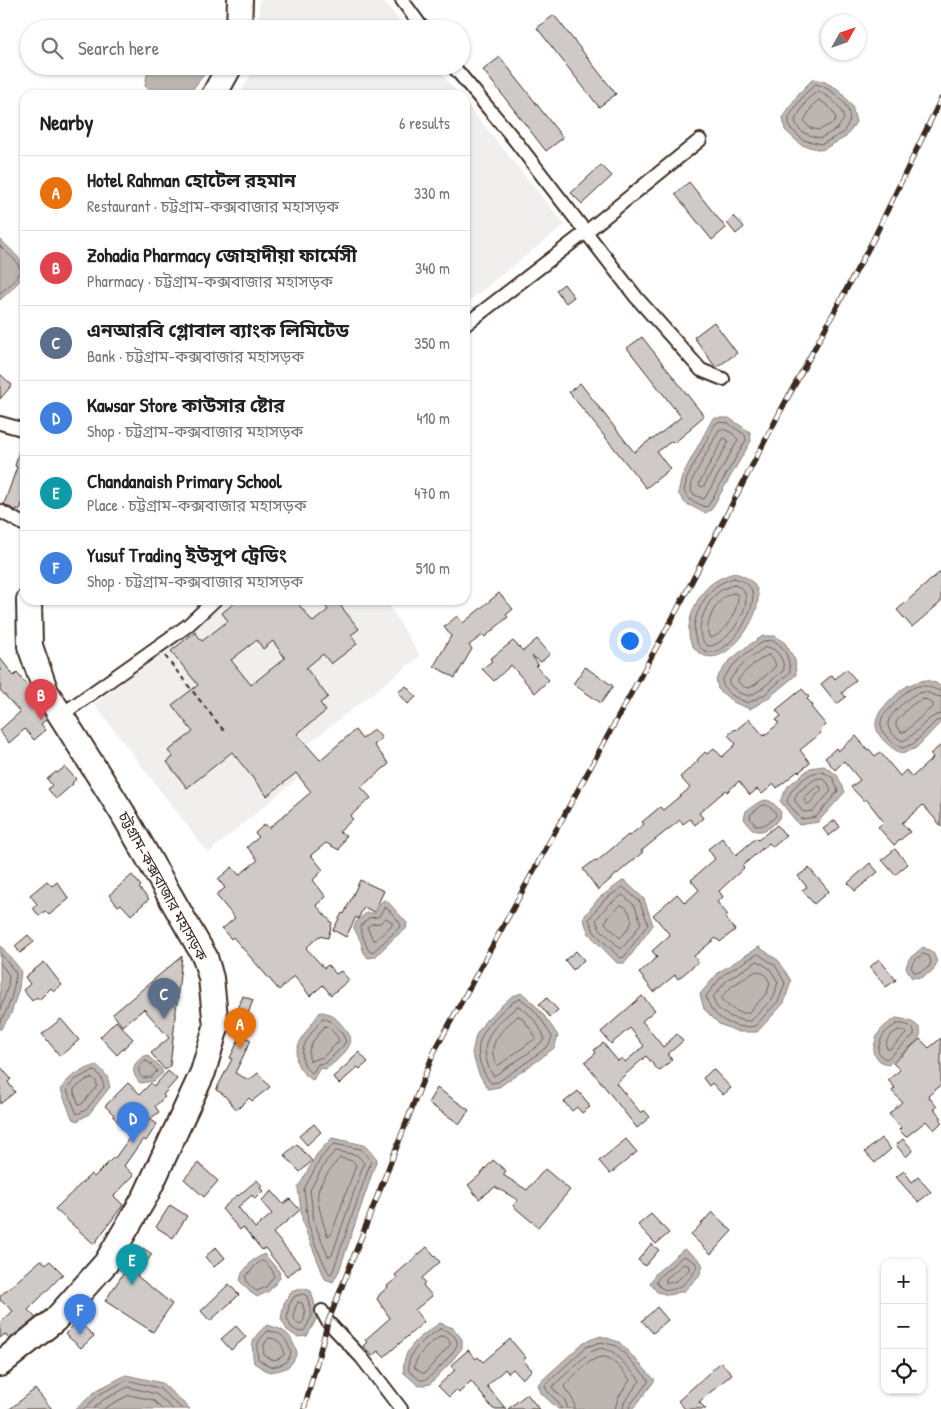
<!DOCTYPE html>
<html lang="en">
<head>
<meta charset="utf-8">
<style>
  :root { --surface:#fff; --page:#f2f2f2; --text:#202124; --muted:#757577; --line:#e0e0e0; --accent:#d1495b }
  body { margin:0; font-family:"Patrick Hand","Noto Sans Bengali",sans-serif; background:var(--page); color:var(--text) }
  .controls { position:absolute; right:15px; bottom:15px; display:grid; overflow:hidden; border-radius:10px; box-shadow:0 1px 4px #0004 }
  .controls button { width:45px; height:45px; display:grid; place-items:center; padding:0; border:0; border-bottom:1px solid var(--line); background:var(--surface); color:var(--text); font:25px sans-serif }
  .compass { position:absolute; left:821px; top:15px; width:45px; height:45px; border-radius:50%; background:var(--surface); box-shadow:0 1px 4px #0004; rotate:50deg }
  .you { position:absolute; left:629px; top:640px; width:18px; height:18px; margin:-12px; border:4px solid #fff; border-radius:50%; background:#1a73e8; box-shadow:0 0 0 8px #1a73e833 }
  .badge { display:grid; place-items:center; width:32px; height:32px; border-radius:50%; background:var(--accent); color:#fff; font-size:16px; font-weight:700 }
  .pin { position:absolute; translate:-50% -41px; filter:drop-shadow(0 1px 2px #0008) }
  .pin::after { content:''; position:absolute; top:26px; width:18px; height:15px; background:inherit; clip-path:polygon(0 0,100% 0,50% 100%) }
  .list { margin:0; padding:0; list-style:none }
  h2 { display:flex; justify-content:space-between; align-items:center; height:65px; margin:0; padding:0 20px; font-size:21px }
  h2 small { font-size:16px; font-weight:400; color:var(--muted) }
  .list li { display:grid; grid-template-columns:32px 1fr auto; gap:15px; align-items:center; box-sizing:border-box; height:75px; padding:0 20px; border-top:1px solid var(--line) }
  .list b { display:block; font-size:19px; white-space:nowrap }
  .list p { margin:0; font-size:16px; white-space:nowrap; color:var(--muted) }
  .list em { font-size:16px; font-style:normal; color:var(--muted) }
  .icon { flex:none; width:28px; height:28px; fill:none; stroke:currentColor; stroke-width:2; stroke-linecap:round; stroke-linejoin:round }
  .map { position:relative; flex:none; width:941px; height:1409px; overflow:hidden }
  .search { position:absolute; background:var(--surface); box-shadow:0 1px 4px #0004; left:20px; top:20px; width:450px; height:55px; display:flex; align-items:center; gap:12px; box-sizing:border-box; padding:0 18px; border-radius:28px; color:var(--muted); font-size:19px }
  .panel { position:absolute; background:var(--surface); box-shadow:0 1px 4px #0004; left:20px; top:90px; width:450px; height:515px; border-radius:15px }
  .map>svg:first-child { display:block }
</style>
</head>
<body>
<div class="map">
<svg width="941" height="1409" viewBox="0 0 941 1409">
  <rect width="100%" height="100%" fill="#fff"/>
  <filter id="ink" filterUnits="userSpaceOnUse"><feTurbulence type="fractalNoise" baseFrequency=".02" numOctaves="2"/><feDisplacementMap in="SourceGraphic" scale="10" xChannelSelector="R" yChannelSelector="G"/><feConvolveMatrix kernelMatrix="1 2 1 2 8 2 1 2 1" color-interpolation-filters="sRGB"/></filter>
  <g filter="url(#ink)">
    <g fill="#f1efee">
      <polygon points="259,0 383,0 406,29 260,29"/>
      <polygon points="254,66 436,66 459,95 240,95 252,72"/>
      <polygon points="465,102 565,225 465,304"/>
      <polygon points="230,600 386,600 420,656 308,744 302,738 291,746 309,769 208,853 94,704"/>
    </g>
    <g fill="#bcb6b3" stroke="#887e77">
      <polygon points="153,66 207,66 206,72 188,95 155,95 145,86 147,75"/>
      <polygon points="813,79 823,81 838,89 852,106 856,122 846,137 822,150 801,145 785,130 783,117 799,93"/>
      <path d="M0 239C31 269 33 270 0 300Z"/>
      <polygon points="713,418 729,418 750,432 751,441 711,510 705,513 685,503 678,493 682,476"/>
      <path d="M734 573C743 575 754 580 757 590 765 613 727 670 701 654 677 640 693 599 710 585 717 579 725 576 734 573Z"/>
      <polygon points="763,636 775,636 785,643 795,660 796,675 767,699 750,709 733,702 718,689 716,679 728,662 746,647"/>
      <path d="M926 680 936 683 941 687V722L916 748 902 754C888 746 867 731 880 712 882 708 887 704 890 701 902 688 909 683 926 680Z"/>
      <polygon points="824,766 837,775 845,792 818,822 799,825 780,801 788,786 810,768"/>
      <path d="M766 800C773 801 777 807 781 812 780 822 766 833 756 831 751 829 747 823 744 819L746 811 759 802Z"/>
      <polygon points="624,880 644,899 653,925 625,963 617,963 589,934 583,918 599,898"/>
      <polygon points="384,900 387,901 407,923 406,929 395,937 375,957 368,958 363,951 361,942 354,928 356,922 366,913 375,913 380,903"/>
      <polygon points="0,945 21,970 19,988 11,1014 0,1030"/>
      <polygon points="759,947 779,961 791,981 784,1003 757,1032 739,1032 719,1024 704,1009 700,994 719,972"/>
      <polygon points="923,947 933,952 937,962 933,971 920,978 911,977 906,967 909,959"/>
      <path d="M522 993C537 1005 548 1020 558 1036L554 1048 537 1061 499 1087 488 1089 479 1074 472 1053 476 1035 486 1020 512 996Z"/>
      <path d="M320 1012C329 1012 335 1017 340 1023 343 1027 348 1031 350 1036 355 1047 334 1063 326 1069L320 1068 313 1080C308 1078 305 1075 301 1070 286 1051 310 1028 320 1012Z"/>
      <path d="M896 1018C906 1019 926 1024 919 1038 916 1043 894 1060 888 1065L880 1061 873 1053C877 1032 878 1030 896 1018Z"/>
      <path d="M147 1055 161 1068 163 1073 154 1081 140 1083C129 1071 133 1061 147 1055Z"/>
      <path d="M97 1065 107 1076 110 1087 89 1114 77 1121 72 1118 61 1090C68 1075 82 1070 97 1065Z"/>
      <polygon points="332,1138 364,1145 377,1159 339,1271 333,1282 325,1279 303,1224 298,1188 317,1154"/>
      <polygon points="684,1249 699,1259 703,1266 699,1276 684,1291 669,1295 657,1292 650,1283 656,1273"/>
      <polygon points="264,1254 279,1271 280,1278 269,1291 257,1297 250,1292 240,1281 242,1273 252,1261"/>
      <polygon points="303,1288 311,1291 318,1316 307,1336 297,1337 287,1330 281,1319 284,1303 291,1292"/>
      <path d="M440 1323 453 1328 462 1339V1348L450 1363 430 1384 419 1386 404 1373C400 1349 422 1335 440 1323Z"/>
      <path d="M267 1325C288 1331 289 1333 297 1352 292 1368 285 1370 269 1372L254 1363C251 1343 251 1338 267 1325Z"/>
      <polygon points="601,1336 619,1342 655,1380 633,1409 558,1409 541,1393 538,1384 584,1342"/>
      <polygon points="126,1375 162,1383 190,1409 76,1409 97,1390"/>
    </g>
    <g fill="none" stroke-linecap="round" stroke-linejoin="round">
      <g stroke="#6f625a" stroke-width="1">
        <path d="M816 84C827 86 842 98 847 108 849 111 849 116 850 120L843 133 822 144 803 140 789 127V117L803 96Z"/>
        <path d="M818 91C830 97 841 105 844 119L838 128 821 138C810 136 797 133 795 120L807 100Z"/>
        <path d="M819 100C826 104 834 110 836 118L833 123 819 130 810 128 804 121 813 105Z"/>
        <polyline points="0,246 15,260 21,270 11,284 0,293"/>
        <polygon points="719,422 728,423 745,435 746,440 708,506 705,507 689,499 684,491 687,478 715,424"/>
        <path d="M721 429C727 429 736 435 738 440L705 498 703 499 693 494 691 491 692 480 719 430Z"/>
        <polygon points="724,438 728,440 728,443 704,486 701,487 699,485 700,482"/>
        <path d="M734 578C741 580 749 583 752 591 758 609 730 654 710 652 704 652 700 648 698 644 688 627 699 605 711 591 717 584 725 581 734 578Z"/>
        <path d="M734 585C765 591 729 647 708 646 691 635 705 605 716 594 721 589 728 587 734 585Z"/>
        <path d="M734 593 738 595C739 609 725 635 710 638 703 627 714 606 723 598 726 595 730 594 734 593Z"/>
        <path d="M765 641C768 641 771 640 773 641 785 645 790 661 790 672L764 695 748 703C738 699 723 693 722 680 733 663 747 651 765 641Z"/>
        <path d="M766 647C777 647 784 660 784 670L760 690 750 696 739 693 729 684V681C739 666 751 656 766 647Z"/>
        <path d="M768 655C772 656 777 664 775 667L756 684 749 688C745 688 738 684 738 680 746 669 757 661 768 655Z"/>
        <path d="M941 691C931 689 927 683 915 687 906 690 900 698 894 704 891 708 886 712 883 716 875 730 891 743 903 748L913 744 936 721 941 720"/>
        <path d="M941 697C932 696 928 690 919 693 911 695 906 701 900 706 893 714 883 721 891 732 895 736 898 739 903 741 917 735 927 715 941 714"/>
        <path d="M925 699 933 704V707L927 711 905 732H901L896 726V722C904 713 912 701 925 699Z"/>
        <path d="M823 772 833 778 838 791 816 817 801 819 787 802C788 791 801 780 811 774 815 772 819 772 823 772Z"/>
        <polygon points="822,778 828,783 831,791 813,811 803,812 795,801 795,798 797,793 815,779"/>
        <polygon points="818,786 821,787 821,790 809,804 806,804 804,800 804,798"/>
        <path d="M766 805C769 807 775 810 776 814 776 819 764 826 759 826 758 826 756 825 755 825L750 818 751 814 761 806Z"/>
        <polygon points="623,887 640,902 648,924 624,957 620,958 594,932 589,919 603,901"/>
        <polygon points="623,895 635,906 641,923 630,939 621,949 599,928 596,920 607,906"/>
        <path d="M621 905C629 907 630 915 632 922L624 934 620 938 606 924 605 922 613 912Z"/>
        <path d="M385 907 387 908 397 919 401 926 373 952H370C367 949 361 932 360 927L368 918 378 917Z"/>
        <polygon points="386,918 392,922 392,925 376,940 373,940 367,927 371,924 380,923"/>
        <path d="M0 953 16 973C14 990 10 1007 0 1022"/>
        <path d="M758 954 775 965 785 983 779 1000 755 1026C735 1031 710 1017 706 996L723 975Z"/>
        <polygon points="923,954 929,956 931,962 929,967 919,972 914,972 911,967 913,962"/>
        <path d="M758 961 770 969 778 982 774 997 751 1021C737 1021 714 1013 713 997L727 980Z"/>
        <polyline points="0,963 9,975 8,986 0,1010"/>
        <path d="M757 971 765 974 770 983 767 993 748 1013C737 1014 729 1007 722 1000V997L732 986Z"/>
        <path d="M520 999C534 1006 544 1023 552 1037L549 1045 534 1057 498 1082 491 1083C486 1077 483 1071 480 1063 474 1040 486 1027 501 1012 507 1007 512 1001 520 999Z"/>
        <path d="M518 1006C527 1009 545 1031 544 1040L530 1052 494 1076C490 1072 489 1068 487 1062 479 1036 500 1021 518 1006Z"/>
        <path d="M518 1016 521 1017 532 1031 536 1038 499 1065H497C484 1044 503 1029 518 1016Z"/>
        <path d="M323 1018 332 1022 341 1032 346 1041 343 1046 328 1061 325 1063 318 1064 313 1072 311 1073C291 1054 310 1035 323 1018Z"/>
        <path d="M897 1024C905 1023 916 1026 914 1035L888 1058C884 1060 880 1055 878 1051 881 1036 883 1032 897 1024Z"/>
        <path d="M325 1026C330 1027 338 1036 339 1041L323 1057 310 1061C305 1048 317 1036 325 1026Z"/>
        <path d="M899 1030 905 1031 906 1034 890 1049H887C884 1039 891 1034 899 1030Z"/>
        <path d="M146 1061 151 1064 157 1071 151 1077 143 1078C136 1073 138 1064 146 1061Z"/>
        <path d="M94 1071C100 1073 103 1081 104 1087L86 1110 77 1114 67 1090C72 1079 84 1075 94 1071Z"/>
        <polygon points="93,1078 96,1081 97,1086 82,1104 79,1105 74,1092 74,1089 86,1080"/>
        <polygon points="334,1144 361,1149 371,1161 334,1268 332,1273 330,1274 328,1272 315,1244 308,1223 304,1189 321,1158"/>
        <polygon points="336,1151 357,1155 364,1163 332,1255 330,1257 328,1256 314,1222 310,1190 326,1161"/>
        <path d="M340 1158 353 1161 356 1165 331 1235 329 1236 327 1235C324 1226 316 1201 318 1192 319 1184 334 1163 340 1158Z"/>
        <path d="M684 1256 695 1262 697 1266C693 1277 680 1290 668 1290 667 1290 660 1288 660 1287L656 1282 660 1276Z"/>
        <path d="M262 1261C267 1262 274 1271 274 1276L266 1287 257 1291C251 1288 245 1282 246 1276L256 1265Z"/>
        <path d="M684 1264 689 1266V1270C682 1276 676 1284 666 1283V1279Z"/>
        <polygon points="303,1294 307,1296 312,1316 304,1331 299,1332 291,1327 287,1318 289,1305 294,1297"/>
        <path d="M298 1302 302 1303C305 1311 307 1319 300 1325 290 1320 294 1310 298 1302Z"/>
        <path d="M440 1329C447 1330 458 1336 457 1344 457 1350 434 1374 428 1378 425 1380 423 1380 420 1380L409 1371C405 1352 426 1338 440 1329Z"/>
        <path d="M268 1331C284 1333 286 1339 291 1352 289 1363 281 1366 270 1367L258 1359C256 1346 257 1340 268 1331Z"/>
        <path d="M441 1336C446 1336 451 1340 450 1345L425 1373H422L415 1368 414 1366C419 1352 429 1344 441 1336Z"/>
        <path d="M269 1338C278 1338 285 1346 284 1355L278 1359 272 1360 264 1355C263 1349 263 1343 269 1338Z"/>
        <polyline points="84,1409 100,1394 127,1380 159,1388 182,1409"/>
        <polyline points="93,1409 103,1400 128,1387 156,1394 173,1409"/>
        <polyline points="104,1409 108,1406 129,1395 153,1400 162,1409"/>
        <path d="M561 1409C560 1399 546 1395 545 1385L586 1347 601 1342 617 1346 648 1379V1382L630 1405 629 1409"/>
        <polyline points="568,1409 565,1400 553,1389 553,1386 590,1352 601,1348 613,1352 640,1380 639,1382 624,1402 623,1409"/>
        <path d="M575 1409C575 1397 567 1395 564 1386 573 1377 595 1351 608 1358 615 1361 625 1374 630 1380L618 1398 615 1409"/>
      </g>
    </g>
    <g fill="#cfcac7" stroke="#3b2a1e" fill-rule="evenodd">
      <polygon points="554,15 616,94 599,107 537,28"/>
      <polygon points="500,57 563,138 546,151 483,70"/>
      <polygon points="601,165 612,176 582,204 571,193"/>
      <polygon points="689,182 726,228 712,240 675,194"/>
      <polygon points="734,216 744,227 736,234 727,223"/>
      <polygon points="564,284 574,297 566,303 556,290"/>
      <polygon points="714,322 737,353 716,368 694,337"/>
      <polygon points="642,337 704,416 690,428 691,429 674,443 672,441 657,452 670,469 646,488 569,392 580,383 634,452 651,439 652,440 681,417 627,348"/>
      <polygon points="0,374 12,385 0,399"/>
      <polygon points="22,441 25,442 25,495 20,510 16,509 16,511 4,504 17,467 15,466"/>
      <polygon points="941,571 941,602 912,627 897,610"/>
      <polygon points="499,593 513,609 506,615 508,617 485,637 483,635 469,645 472,649 455,678 434,666 451,636 444,627 457,616 463,623"/>
      <path d="M238 600H295L313 622 328 610 321 600H336L359 629 351 635 357 644 331 664 323 654 306 668 328 697 320 703 326 711 297 734 320 760 355 730 362 739 374 729 382 738 374 745 389 764 361 787 371 798 350 816 353 819 339 832 346 835 339 850 326 843 311 855 323 870 313 880 326 897 316 905 332 923 328 938 319 936 306 948 324 968 328 965 336 974 341 971 349 980 331 995 323 985 310 996 294 976 279 990 233 937 231 939 222 929 235 918 216 895 225 888 218 879 232 867 239 875 258 860 247 847 259 837 255 833 265 824 269 828 311 792 296 773 267 796 232 752 187 788 167 762 173 757 168 751 193 732 172 705 198 685 171 651 195 632 202 641 228 621 222 613ZM257 640 263 649 273 641 285 658 251 685 231 660Z"/>
      <polygon points="537,639 550,654 541,662 532,656 538,664 536,666 549,680 535,693 511,665 494,681 482,669 492,661 490,659 513,641 523,651"/>
      <polygon points="0,658 14,676 17,673 30,689 28,692 34,698 47,719 41,724 46,730 34,740 25,729 9,743 0,732 0,730 20,712 0,690"/>
      <polygon points="585,667 613,686 601,703 573,684"/>
      <polygon points="846,669 856,680 842,693 846,697 837,704 821,684 832,675 835,679"/>
      <polygon points="406,686 416,697 408,704 398,692"/>
      <polygon points="802,689 809,697 807,699 813,705 811,707 826,725 820,731 821,733 800,750 810,763 799,772 798,771 777,788 774,784 762,794 757,789 750,795 739,781 727,792 726,790 699,813 703,818 695,825 690,819 683,824 680,820 641,851 643,852 598,890 583,869 595,860 596,862 628,835 629,836 644,824 642,822 660,807 663,810 690,788 680,777 698,761 697,760 705,752 707,754 714,748 722,757 736,744 728,735 735,729 736,730 749,719 764,736 779,723 776,720 781,716 776,710"/>
      <polygon points="856,736 868,750 869,749 875,756 880,752 900,776 906,770 912,777 933,758 930,754 941,745 941,826 923,805 902,823 910,832 894,845 878,827 884,822 866,799 864,801 851,787 860,780 844,761 835,770 825,758 836,748 838,751"/>
      <polygon points="65,767 76,779 72,783 73,784 56,799 48,789 52,785 47,779 56,772 57,773"/>
      <polygon points="835,820 840,827 829,836 823,829"/>
      <polygon points="777,825 786,836 773,847 769,843 742,866 744,868 719,891 723,897 717,902 728,915 725,918 735,930 720,942 716,938 694,956 698,962 678,979 675,975 654,992 639,973 657,957 652,951 670,935 653,915 677,894 685,903 699,890 691,880 715,859 708,849 722,838 736,855 756,838 758,840"/>
      <polygon points="895,849 908,864 895,875 882,860"/>
      <polygon points="870,863 878,872 855,891 848,883"/>
      <polygon points="809,868 829,891 814,904 802,890 807,887 798,876"/>
      <polygon points="132,875 141,886 139,888 149,899 131,915 121,904 118,906 109,895"/>
      <polygon points="360,880 384,891 374,912 364,907 358,919 356,917 346,937 333,930 342,913 344,914"/>
      <polygon points="47,881 52,886 57,882 69,899 49,915 45,911 39,916 33,908 37,904 30,895"/>
      <polygon points="28,935 34,942 20,953 15,946"/>
      <polygon points="576,951 584,960 573,970 565,960"/>
      <polygon points="182,956 170,1066 165,1070 151,1053 169,1038 144,1009 122,1026 113,1014"/>
      <polygon points="879,959 896,980 886,987 870,967"/>
      <polygon points="44,962 62,985 54,991 51,988 39,1000 37,997 32,1001 23,990 30,984 25,977"/>
      <polygon points="243,996 253,1000 244,1025 233,1021"/>
      <polygon points="642,996 655,1010 642,1021 663,1047 677,1034 683,1041 668,1054 672,1060 659,1071 646,1056 616,1083 641,1113 644,1110 650,1117 637,1128 585,1062 596,1053 594,1050 603,1043 618,1061 622,1058 625,1062 644,1046 630,1028 611,1044 601,1032"/>
      <polygon points="547,998 558,1010 550,1017 539,1004"/>
      <polygon points="61,1019 79,1040 60,1056 42,1034"/>
      <polygon points="116,1021 133,1039 117,1055 100,1037"/>
      <polygon points="241,1035 251,1040 235,1073 249,1080 258,1073 270,1087 252,1101 249,1098 237,1110 223,1094 216,1090 232,1059 230,1058"/>
      <polygon points="941,1038 941,1085 928,1096 937,1107 934,1109 941,1117 941,1123 934,1130 926,1121 906,1137 899,1130 901,1128 889,1114 902,1102 892,1091 895,1088 888,1080 900,1070 893,1063 920,1039 929,1048"/>
      <polygon points="359,1052 368,1062 360,1069 358,1067 339,1084 333,1077 352,1060 351,1059"/>
      <polygon points="0,1066 11,1079 8,1082 15,1092 0,1104"/>
      <polygon points="713,1069 731,1088 723,1095 712,1083 709,1086 703,1078"/>
      <polygon points="168,1071 177,1079 163,1095 165,1097 155,1106 159,1112 150,1119 157,1124 146,1141 143,1139 124,1166 134,1175 114,1196 123,1205 94,1244 55,1209 91,1174 94,1177 114,1157 115,1158 130,1137 113,1116 114,1115 105,1106 128,1083 140,1094 151,1083 154,1086"/>
      <polygon points="437,1088 469,1110 460,1124 428,1103"/>
      <polygon points="578,1091 589,1104 588,1105 590,1107 582,1113 577,1107 572,1111 564,1102"/>
      <polygon points="314,1124 321,1132 307,1145 299,1136"/>
      <polygon points="881,1138 891,1149 875,1163 865,1152"/>
      <polygon points="626,1139 637,1152 610,1174 599,1161"/>
      <polygon points="903,1139 913,1150 906,1157 896,1145"/>
      <polygon points="297,1144 312,1161 300,1172 284,1155"/>
      <polygon points="493,1160 506,1171 503,1175 527,1190 545,1169 570,1190 538,1227 513,1206 518,1200 495,1187 479,1199 468,1185 480,1175"/>
      <polygon points="198,1163 218,1181 204,1197 184,1179"/>
      <polygon points="904,1171 912,1182 918,1177 931,1192 918,1202 896,1177"/>
      <polygon points="257,1180 262,1186 260,1188 263,1191 255,1199 252,1195 238,1207 255,1228 272,1214 261,1201 272,1191 283,1204 290,1199 300,1210 273,1233 301,1266 287,1276 265,1248 262,1250 243,1227 240,1230 222,1209 237,1195 238,1196"/>
      <polygon points="170,1205 187,1216 173,1238 156,1227"/>
      <polygon points="712,1212 732,1231 711,1254 691,1235"/>
      <polygon points="651,1214 669,1233 656,1244 638,1225"/>
      <polygon points="651,1244 659,1250 645,1266 638,1260"/>
      <polygon points="216,1247 225,1258 214,1267 205,1257"/>
      <polygon points="427,1247 440,1262 422,1278 425,1282 423,1285 432,1296 415,1310 424,1322 384,1357 378,1351 372,1356 363,1346 367,1342 365,1340 390,1318 377,1299 380,1294 388,1287 387,1286 397,1278 395,1275"/>
      <polygon points="143,1248 152,1254 137,1276 172,1304 153,1332 105,1301 127,1268 128,1269"/>
      <polygon points="41,1260 46,1264 50,1261 63,1274 28,1310 36,1318 9,1339 5,1334 0,1338 0,1323 13,1311 0,1300 0,1296"/>
      <polygon points="229,1284 239,1295 210,1321 201,1311"/>
      <polygon points="657,1307 668,1320 653,1333 642,1321"/>
      <polygon points="78,1321 94,1336 81,1348 65,1334"/>
      <polygon points="236,1326 246,1337 231,1350 221,1339"/>
      <polygon points="510,1339 526,1358 523,1360 532,1370 522,1379 513,1369 508,1373 505,1369 487,1386 506,1409 493,1409 471,1381 459,1393 456,1390 449,1397 438,1386 455,1370 451,1365 468,1350 476,1359 478,1357 483,1362"/>
      <polygon points="721,1362 732,1374 699,1402 706,1409 685,1409 678,1401"/>
      <polygon points="35,1389 52,1409 10,1409"/>
      <polygon points="527,1394 539,1409 508,1409"/>
    </g>
    <g fill="none" stroke-linecap="round" stroke-linejoin="round">
      <g stroke="#3b2a1e" stroke-width="16">
        <g id="street">
          <polyline points="402,0 423,29"/>
          <polyline points="453,66 514,139 636,297 701,370 723,379"/>
          <polyline points="465,325 591,228 700,140"/>
          <polyline points="0,423 25,430"/>
          <polyline points="0,511 25,525"/>
          <polyline points="61,715 187,626 215,600"/>
          <polyline points="322,1311 328,1322 362,1358 401,1409"/>
        </g>
      </g>
      <g stroke="#3b2a1e" stroke-width="28">
        <g id="highway">
          <polyline points="239,29 240,0"/>
          <polyline points="214,95 230,66"/>
          <polyline points="0,1364 55,1320 106,1263 146,1195 203,1072 216,1027 211,978 205,957 122,812 46,692 30,646 29,600"/>
        </g>
      </g>
      <polyline stroke="#3b2a1e" stroke-width="2" stroke-dasharray="5 4" stroke-linecap="butt" points="165,656 224,731"/>
      <use href="#street" stroke="#fff" stroke-width="12"/>
      <use href="#highway" stroke="#fff" stroke-width="24"/>
      <g stroke="#3b2a1e" stroke-width="5.5">
        <polyline id="rail" points="304,1409 328,1322 434,1052 678,608 780,412 873,240 941,99"/>
      </g>
      <use href="#rail" stroke="#fff" stroke-width="4" stroke-dasharray="11" stroke-linecap="butt"/>
    </g>
  </g>
  <g text-anchor="middle" dominant-baseline="central" stroke-width="4" stroke-linejoin="round" paint-order="stroke">
    <g font-size="15" fill="#3b2a1e" stroke="#fff">
      <text transform="translate(163 886) rotate(61)">চট্টগ্রাম-কক্সবাজার মহাসড়ক</text>
    </g>
  </g>
</svg>
<div class="controls">
<button>+</button>
<button>−</button>
<button><svg class="icon" aria-label="locate" viewBox="0 0 24 24"><circle cx="12" cy="12" r="6"/><path d="M12 2v4M12 18v4M2 12h4M18 12h4"/></svg></button>
</div>
<svg class="compass" viewBox="-18 -18 36 36"><path d="M0-13l5 13h-10z" fill="#e53935"/><path d="M0 13l5-13h-10z" fill="#757577"/></svg>
<div class="you"></div>
<div class="pin badge" style="left:240px;top:1049px;background:#e8710a">A</div>
<div class="pin badge" style="left:41px;top:720px;background:#e0444e">B</div>
<div class="pin badge" style="left:164px;top:1019px;background:#5c6f8a">C</div>
<div class="pin badge" style="left:133px;top:1143px;background:#3f7fe0">D</div>
<div class="pin badge" style="left:132px;top:1285px;background:#0f9aa8">E</div>
<div class="pin badge" style="left:80px;top:1335px;background:#3f7fe0">F</div>
<div class="search"><svg class="icon" aria-label="search" viewBox="0 0 24 24"><circle cx="10" cy="10" r="6"/><path d="M15 15l6 6"/></svg>Search here</div>
<section class="panel">
<h2>Nearby<small>6 results</small></h2>
<ul class="list">
<li><span class="badge" style="background:#e8710a">A</span><div><b>Hotel Rahman হোটেল রহমান</b><p>Restaurant · চট্টগ্রাম-কক্সবাজার মহাসড়ক</p></div><em>330 m</em></li>
<li><span class="badge" style="background:#e0444e">B</span><div><b>Zohadia Pharmacy জোহাদীয়া ফার্মেসী</b><p>Pharmacy · চট্টগ্রাম-কক্সবাজার মহাসড়ক</p></div><em>340 m</em></li>
<li><span class="badge" style="background:#5c6f8a">C</span><div><b>এনআরবি গ্লোবাল ব্যাংক লিমিটেড</b><p>Bank · চট্টগ্রাম-কক্সবাজার মহাসড়ক</p></div><em>350 m</em></li>
<li><span class="badge" style="background:#3f7fe0">D</span><div><b>Kawsar Store কাউসার ষ্টোর</b><p>Shop · চট্টগ্রাম-কক্সবাজার মহাসড়ক</p></div><em>410 m</em></li>
<li><span class="badge" style="background:#0f9aa8">E</span><div><b>Chandanaish Primary School</b><p>Place · চট্টগ্রাম-কক্সবাজার মহাসড়ক</p></div><em>470 m</em></li>
<li><span class="badge" style="background:#3f7fe0">F</span><div><b>Yusuf Trading ইউসুপ ট্রেডিং</b><p>Shop · চট্টগ্রাম-কক্সবাজার মহাসড়ক</p></div><em>510 m</em></li>
</ul>
</section>
</div>
</body>
</html>
